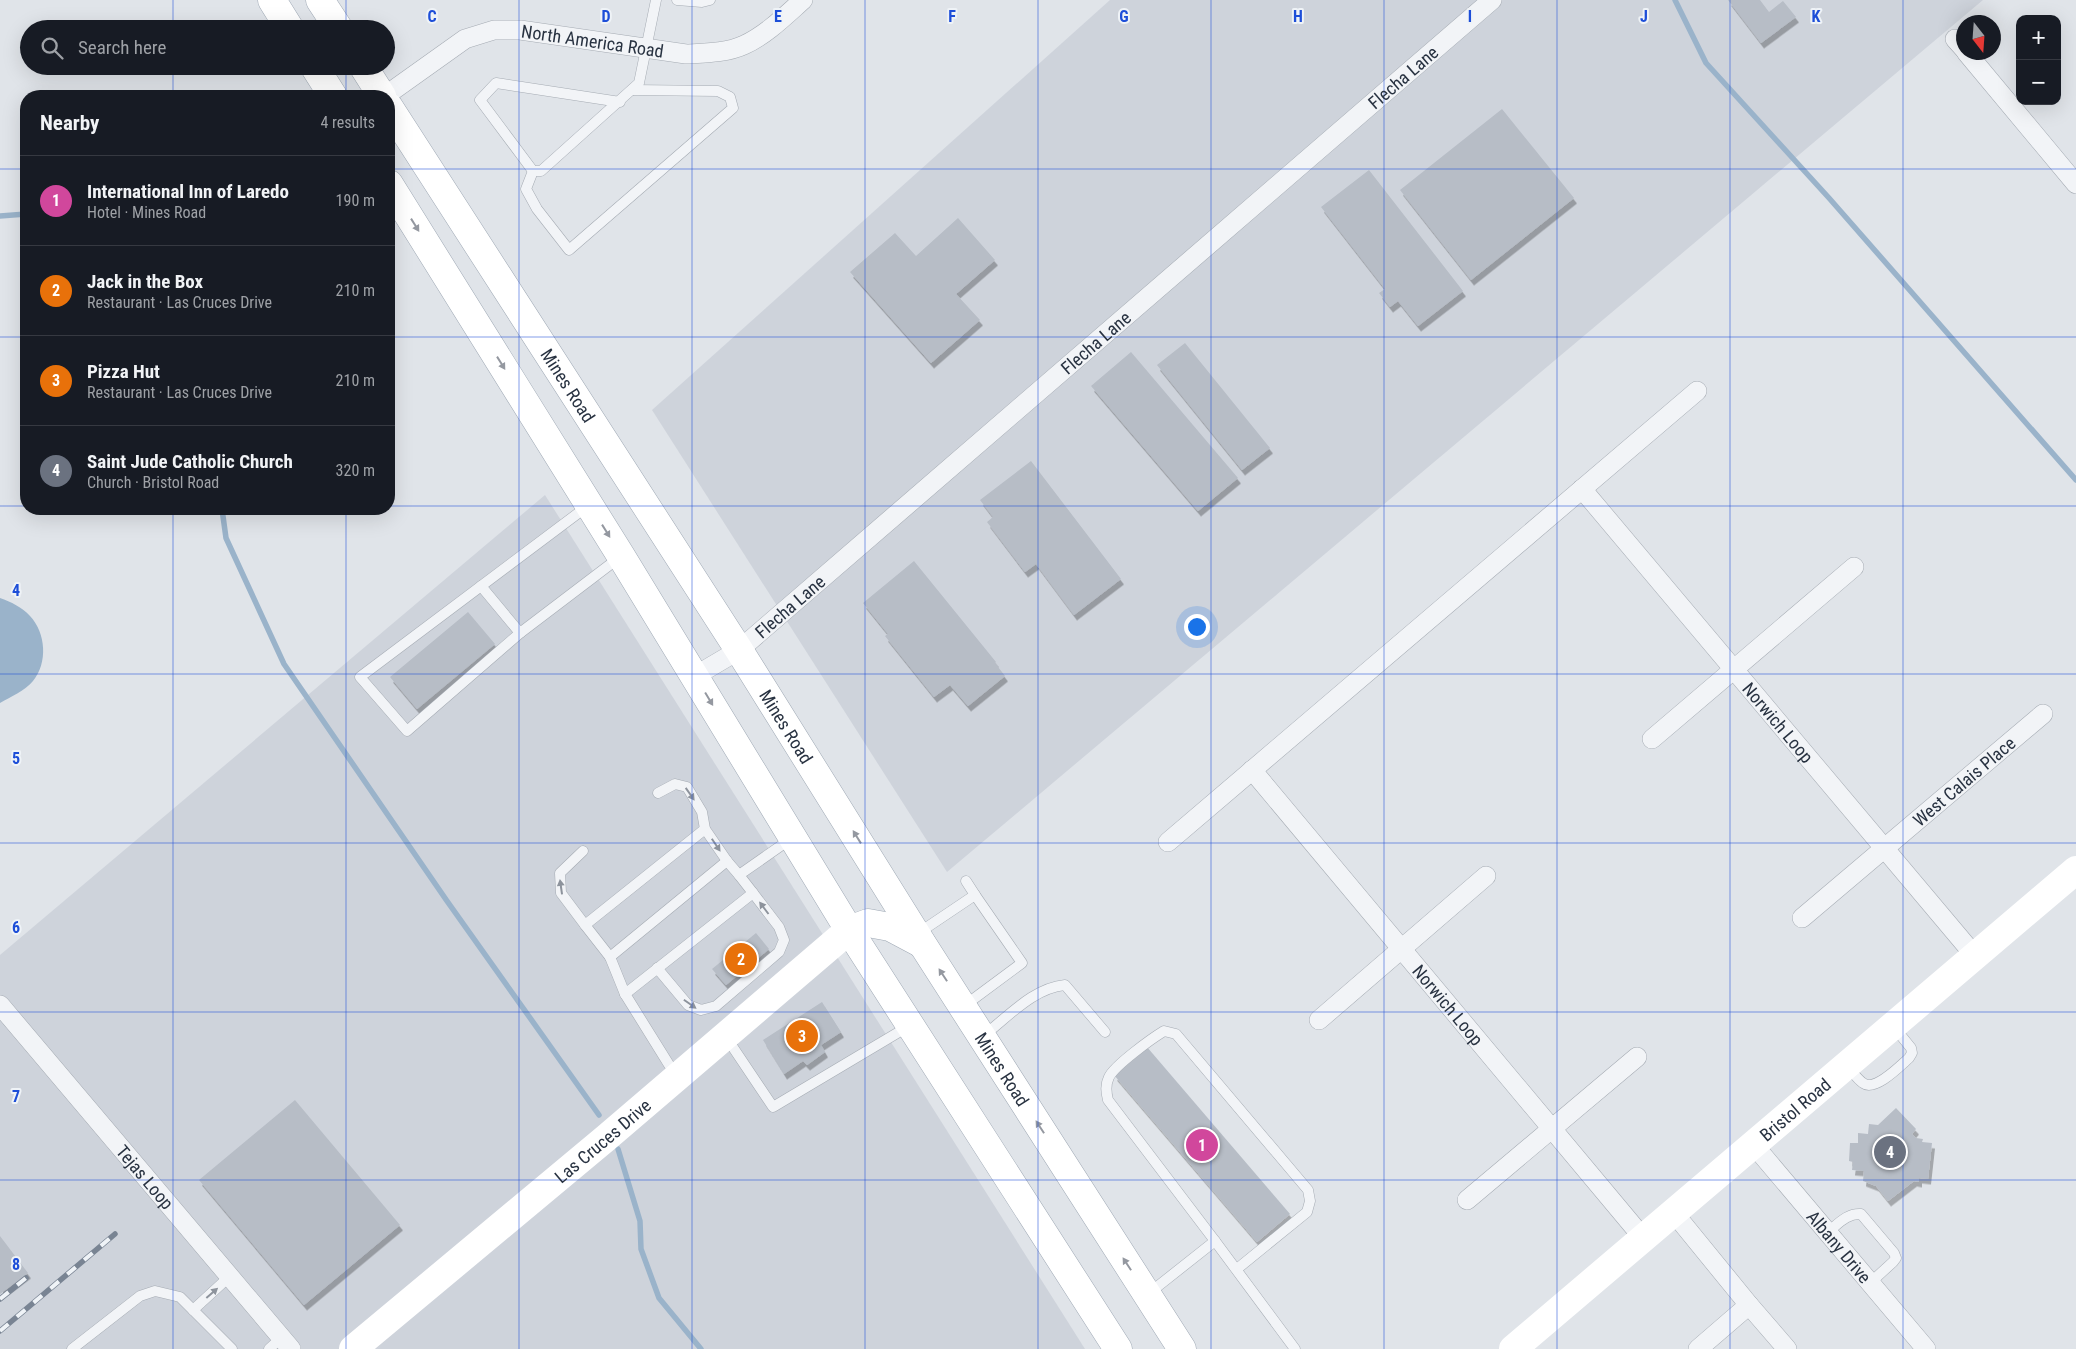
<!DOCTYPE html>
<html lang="en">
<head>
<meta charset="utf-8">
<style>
  :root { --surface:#171b24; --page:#242831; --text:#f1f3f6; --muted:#9ea1a6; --line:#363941; --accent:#d1415d }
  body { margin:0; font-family:"Roboto Condensed",sans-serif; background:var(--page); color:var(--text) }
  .controls { position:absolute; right:15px; top:15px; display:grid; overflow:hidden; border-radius:10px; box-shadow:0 5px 20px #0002 }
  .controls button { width:45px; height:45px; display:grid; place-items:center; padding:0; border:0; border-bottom:1px solid var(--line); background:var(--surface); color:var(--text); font:25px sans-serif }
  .compass { position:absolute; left:1956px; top:15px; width:45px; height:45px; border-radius:50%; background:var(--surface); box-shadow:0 5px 20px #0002; rotate:163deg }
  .you { position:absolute; left:1196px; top:626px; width:18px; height:18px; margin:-12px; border:4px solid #fff; border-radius:50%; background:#1a73e8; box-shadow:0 0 0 8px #1a73e833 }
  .badge { display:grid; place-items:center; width:32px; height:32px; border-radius:50%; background:var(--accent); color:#fff; font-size:16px; font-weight:700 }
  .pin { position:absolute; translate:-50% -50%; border:2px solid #fff; box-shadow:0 1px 5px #0006 }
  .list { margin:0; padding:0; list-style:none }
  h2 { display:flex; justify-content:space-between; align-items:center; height:65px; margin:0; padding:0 20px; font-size:21px }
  h2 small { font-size:16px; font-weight:400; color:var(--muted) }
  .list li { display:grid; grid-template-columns:32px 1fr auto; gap:15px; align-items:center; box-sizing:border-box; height:90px; padding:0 20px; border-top:1px solid var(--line) }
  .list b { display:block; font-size:19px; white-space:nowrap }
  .list p { margin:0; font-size:16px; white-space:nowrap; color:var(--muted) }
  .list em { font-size:16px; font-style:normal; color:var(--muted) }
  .icon { flex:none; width:28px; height:28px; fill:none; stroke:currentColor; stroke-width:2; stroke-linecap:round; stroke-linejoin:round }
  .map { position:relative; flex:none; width:2076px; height:1349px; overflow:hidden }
  .search { position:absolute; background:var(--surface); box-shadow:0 5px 20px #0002; left:20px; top:20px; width:375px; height:55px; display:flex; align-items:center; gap:12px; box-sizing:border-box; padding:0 18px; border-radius:28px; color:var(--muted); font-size:19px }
  .panel { position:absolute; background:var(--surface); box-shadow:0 5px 20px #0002; left:20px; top:90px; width:375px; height:425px; border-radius:20px }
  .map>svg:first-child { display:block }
</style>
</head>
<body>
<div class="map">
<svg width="2076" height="1349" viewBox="0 0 2076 1349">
  <defs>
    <filter id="shadow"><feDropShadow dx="3" dy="5.5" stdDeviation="0" flood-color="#0004"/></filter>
  </defs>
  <rect width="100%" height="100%" fill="#e0e4e9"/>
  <g fill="#ced3db">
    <polygon points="1110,0 1983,0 947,872 652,410"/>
    <polygon points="545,495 1085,1349 0,1349 0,955"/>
  </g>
  <path fill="#9ab3ca" d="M0 598C11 602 22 607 30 616 46 633 48 663 33 681 25 691 10 697 0 703Z"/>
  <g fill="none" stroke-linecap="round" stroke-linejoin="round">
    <g stroke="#9ab3ca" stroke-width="5.5">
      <polyline points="1675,0 1706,63 1829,198 2076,480"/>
      <polyline points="0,216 26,214"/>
      <polyline points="222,509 226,538 284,664 447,901 599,1115"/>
      <polyline points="618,1149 640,1221 641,1249 659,1298 701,1349"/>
    </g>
  </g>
  <g fill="#b7bdc6" filter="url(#shadow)">
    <polygon points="1728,0 1760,0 1769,12 1783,1 1796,17 1761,43"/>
    <polygon points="1502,109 1574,198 1471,280 1400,190"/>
    <polygon points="1369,170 1463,291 1418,326 1398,301 1390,307 1379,293 1385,289 1321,207"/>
    <polygon points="958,218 995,260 956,294 980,320 931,363 850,272 895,233 916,256"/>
    <polygon points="1185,343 1270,448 1242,470 1157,365"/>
    <polygon points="1131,352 1238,478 1198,511 1091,386"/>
    <polygon points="1031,461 1121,579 1074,615 1036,564 1025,572 987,522 993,517 980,500"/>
    <polygon points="914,561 996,662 995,663 1005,676 968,706 950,685 934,697 885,636 888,634 863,603"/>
    <polygon points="468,612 495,644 417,709 390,677"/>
    <polygon points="756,933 769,949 726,985 712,969"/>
    <polygon points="822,1002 841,1032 821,1045 825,1052 807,1065 803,1061 784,1074 763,1040"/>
    <polygon points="1147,1047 1290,1214 1257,1242 1114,1075"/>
    <polygon points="295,1100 400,1225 304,1305 199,1180"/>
    <polygon points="1896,1108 1916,1129 1912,1134 1916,1138 1923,1139 1922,1142 1932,1143 1928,1179 1919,1178 1919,1182 1914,1181 1888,1201 1876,1186 1863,1181 1864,1171 1852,1170 1853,1162 1849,1161 1850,1143 1858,1143 1858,1133 1868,1134 1869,1124 1878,1125"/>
    <polygon points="0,1236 28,1273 0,1294"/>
  </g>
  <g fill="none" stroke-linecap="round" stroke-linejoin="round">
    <g stroke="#a5abb3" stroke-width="11">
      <g id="lane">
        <polyline points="677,0 702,2 710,0"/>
        <polyline points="620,102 496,83 480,100 533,171 541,171 639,83 656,0"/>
        <polyline points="533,171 526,189 537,209 569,250 733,108 730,97 718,91 632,90"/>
        <polyline points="589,505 360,677 407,731 520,633 620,557"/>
        <polyline points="481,586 520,633"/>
        <polyline points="658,793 675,784 687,787 702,812 705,829 727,861 739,875"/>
        <polyline points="705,829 585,925 610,957 727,861"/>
        <polyline points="583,851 560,873 561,893 585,925"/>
        <polyline points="966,881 975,895"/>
        <polyline points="917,934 975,895 1022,963 964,1006"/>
        <polyline points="610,957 625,994"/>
        <polyline points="657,968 688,1005 701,1010 716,1006 779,952 784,940 779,927 753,893"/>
        <path d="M983 1036C1008 1017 1033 988 1065 985L1105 1032"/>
        <polyline points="726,1037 773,1107 909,1026"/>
        <path d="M1847 1066C1852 1071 1857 1079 1863 1083 1875 1092 1900 1066 1909 1058L1912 1053 1911 1048 1894 1027"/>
        <polyline points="676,1076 625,994 753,893 739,875 792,838"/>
        <path d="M1828 1232C1838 1224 1847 1213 1861 1214L1894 1253 1896 1258 1893 1262 1870 1283"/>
        <polyline points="1215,1241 1295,1349"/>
        <path d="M1148 1294 1215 1241 1108 1100C1106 1092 1105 1085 1109 1077 1115 1065 1151 1039 1164 1031L1176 1034 1308 1190 1310 1201 1307 1212 1237 1269"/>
        <polyline points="193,1310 230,1276"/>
        <polyline points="72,1349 140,1296 155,1291 180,1297 232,1349"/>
        <polyline points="269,1349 281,1338"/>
      </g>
    </g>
    <g stroke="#a5abb3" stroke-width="20">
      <g id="street">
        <polyline points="1955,39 1964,49"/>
        <polyline points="1966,52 2076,184"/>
        <path id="s1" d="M385 96 465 39 494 30H520L686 54C704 53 727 53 744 45 766 35 785 16 803 0"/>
        <path id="s2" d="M1582 489 1975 956"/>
        <path id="s3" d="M695 676 739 650 1492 0"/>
        <polyline points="1652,739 1854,567"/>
        <path id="s4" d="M1252 770 1644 1239"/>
        <polyline points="1168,842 1697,391"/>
        <path id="s5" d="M1802 918 2043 714"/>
        <path id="s6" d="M0 1005 291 1349"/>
        <polyline points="1319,1020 1486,876"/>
        <path id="s7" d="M1753 1144 1926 1349"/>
        <polyline points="1467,1200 1637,1057"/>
        <polyline points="1674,1213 1749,1305"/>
        <polyline points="1698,1349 1749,1305 1787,1349"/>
      </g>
    </g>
    <g stroke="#9fa9b5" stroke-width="29">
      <g id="primary">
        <polyline points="272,0 290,29"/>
        <polyline points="320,0 339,29"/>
        <polyline points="314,66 333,96"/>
        <polyline points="363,66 382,96"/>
        <path id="s10" d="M389 107 739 650 923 945 1182 1349"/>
        <polyline points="389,184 621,556 849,930 1118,1349"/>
        <polyline points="849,930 868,923 890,927 922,944"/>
      </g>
    </g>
    <use href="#lane" stroke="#f2f4f7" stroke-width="10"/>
    <use href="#street" stroke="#f2f4f7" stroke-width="19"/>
    <g stroke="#fff" stroke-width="28">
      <path id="s8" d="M353 1349 606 1138 849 930"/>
      <path id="s9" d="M1513 1349 2076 870"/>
    </g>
    <use href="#primary" stroke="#fff" stroke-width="28"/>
    <g stroke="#798493" stroke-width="5.5">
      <g id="rail">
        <polyline points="0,1299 26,1278"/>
        <polyline points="0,1331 115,1234"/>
      </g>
    </g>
    <use href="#rail" stroke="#eff3f7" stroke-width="4" stroke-dasharray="11" stroke-linecap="butt"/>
  </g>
  <defs><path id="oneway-solid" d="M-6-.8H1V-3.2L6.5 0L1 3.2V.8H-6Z" transform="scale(1.25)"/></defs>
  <g fill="#9498a0">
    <use href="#oneway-solid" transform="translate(415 225) rotate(58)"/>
    <use href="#oneway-solid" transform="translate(501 363) rotate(58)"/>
    <use href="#oneway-solid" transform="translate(606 531) rotate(58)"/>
    <use href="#oneway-solid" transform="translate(709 699) rotate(59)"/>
    <use href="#oneway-solid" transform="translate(857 837) rotate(-122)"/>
    <use href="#oneway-solid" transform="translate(943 975) rotate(-123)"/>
    <use href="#oneway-solid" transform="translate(1040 1127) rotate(-123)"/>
    <use href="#oneway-solid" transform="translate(1127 1264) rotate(-123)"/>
  </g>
  <g fill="#8d939c">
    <use href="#oneway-solid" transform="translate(690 794) rotate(55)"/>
    <use href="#oneway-solid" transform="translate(716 845) rotate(56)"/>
    <use href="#oneway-solid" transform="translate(561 887) rotate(-98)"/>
    <use href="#oneway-solid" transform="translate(764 908) rotate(-127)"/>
    <use href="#oneway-solid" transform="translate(690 1004) rotate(35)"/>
    <use href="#oneway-solid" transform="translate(212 1293) rotate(-41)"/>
  </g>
  <path fill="none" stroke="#1d4ed8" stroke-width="1" stroke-opacity="0.55" d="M173 0V29M346 0V29M519 0V1349M692 0V1349M865 0V1349M1038 0V1349M1211 0V1349M1384 0V1349M1557 0V1349M1730 0V1349M1903 0V1349M173 66V96M346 66V96M0 169H26M389 169H2076M0 337H26M389 337H2076M0 506H26M389 506H2076M173 509V1349M346 509V1349M0 674H2076M0 843H2076M0 1012H2076M0 1180H2076"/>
  <g text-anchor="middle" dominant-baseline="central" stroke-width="4" stroke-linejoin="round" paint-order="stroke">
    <g font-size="18" fill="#283241" stroke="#eff3f7">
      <text stroke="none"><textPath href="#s1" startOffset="228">North America Road</textPath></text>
      <text stroke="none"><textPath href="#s3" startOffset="928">Flecha Lane</textPath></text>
      <text stroke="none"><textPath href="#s3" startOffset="522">Flecha Lane</textPath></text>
      <text stroke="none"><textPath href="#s10" startOffset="331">Mines Road</textPath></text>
      <text stroke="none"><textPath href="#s3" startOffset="118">Flecha Lane</textPath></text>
      <text stroke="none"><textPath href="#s2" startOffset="305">Norwich Loop</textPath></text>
      <text stroke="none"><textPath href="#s10" startOffset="736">Mines Road</textPath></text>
      <text stroke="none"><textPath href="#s5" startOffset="212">West Calais Place</textPath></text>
      <text stroke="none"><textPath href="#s4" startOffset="306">Norwich Loop</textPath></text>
      <text stroke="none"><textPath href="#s10" startOffset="1141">Mines Road</textPath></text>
      <text stroke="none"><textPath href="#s9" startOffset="370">Bristol Road</textPath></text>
      <text stroke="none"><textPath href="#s8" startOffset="325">Las Cruces Drive</textPath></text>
      <text stroke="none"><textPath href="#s6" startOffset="225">Tejas Loop</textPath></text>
      <text stroke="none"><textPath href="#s7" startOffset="134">Albany Drive</textPath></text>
    </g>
  </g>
  <g font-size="16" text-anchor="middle" font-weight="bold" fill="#1d4ed8" stroke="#eff3f7" stroke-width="4" stroke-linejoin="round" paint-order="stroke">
    <text x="432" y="22">C</text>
    <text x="606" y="22">D</text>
    <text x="778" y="22">E</text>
    <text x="952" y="22">F</text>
    <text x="1124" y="22">G</text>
    <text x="1298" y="22">H</text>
    <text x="1470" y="22">I</text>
    <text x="1644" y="22">J</text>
    <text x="1816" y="22">K</text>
    <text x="16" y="596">4</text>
    <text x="16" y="764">5</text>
    <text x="16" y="933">6</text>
    <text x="16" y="1102">7</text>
    <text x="16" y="1270">8</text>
  </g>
</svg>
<div class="controls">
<button>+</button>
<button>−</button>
</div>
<svg class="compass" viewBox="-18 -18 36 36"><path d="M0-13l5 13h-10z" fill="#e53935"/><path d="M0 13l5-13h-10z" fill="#9ea1a6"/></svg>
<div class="you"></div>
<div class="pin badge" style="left:1202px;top:1145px;background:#d1479c">1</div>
<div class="pin badge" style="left:741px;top:959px;background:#e8710a">2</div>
<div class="pin badge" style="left:802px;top:1036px;background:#e8710a">3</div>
<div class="pin badge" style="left:1890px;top:1152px;background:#6b7280">4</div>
<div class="search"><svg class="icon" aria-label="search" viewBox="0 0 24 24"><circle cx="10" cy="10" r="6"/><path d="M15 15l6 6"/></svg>Search here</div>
<section class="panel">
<h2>Nearby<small>4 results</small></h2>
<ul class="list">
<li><span class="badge" style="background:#d1479c">1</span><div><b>International Inn of Laredo</b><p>Hotel · Mines Road</p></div><em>190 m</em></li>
<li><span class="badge" style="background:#e8710a">2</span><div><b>Jack in the Box</b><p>Restaurant · Las Cruces Drive</p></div><em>210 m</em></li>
<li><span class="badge" style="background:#e8710a">3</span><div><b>Pizza Hut</b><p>Restaurant · Las Cruces Drive</p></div><em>210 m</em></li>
<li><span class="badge" style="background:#6b7280">4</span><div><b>Saint Jude Catholic Church</b><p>Church · Bristol Road</p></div><em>320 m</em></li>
</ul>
</section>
</div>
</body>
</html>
